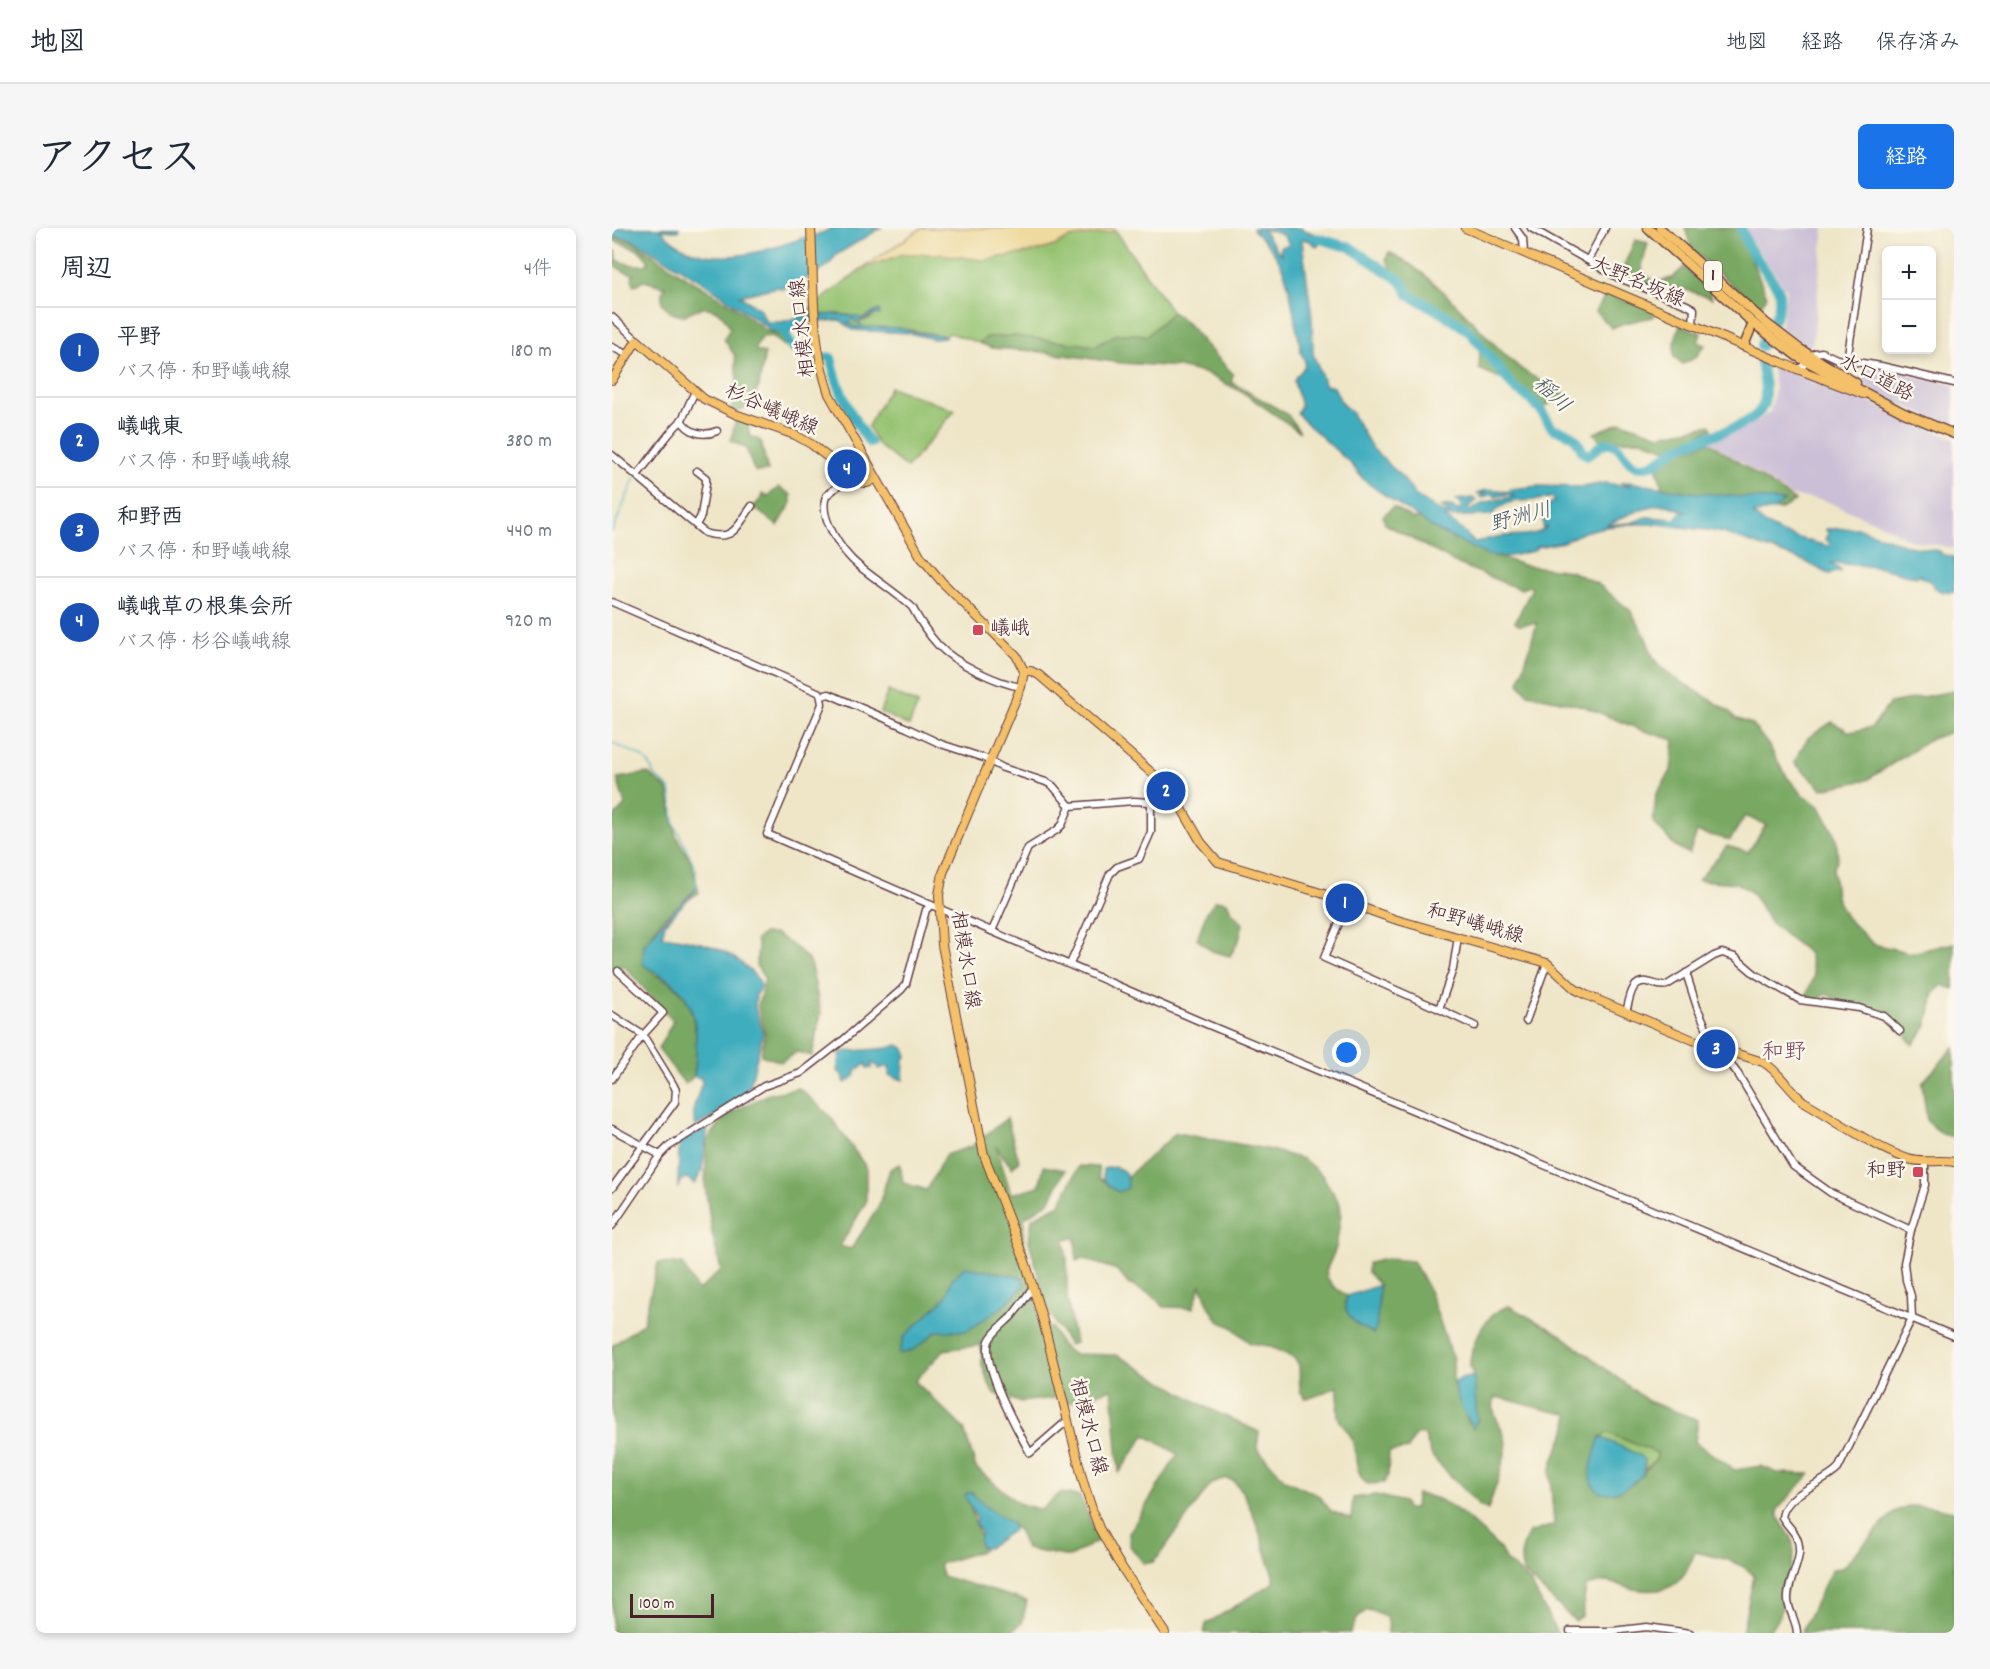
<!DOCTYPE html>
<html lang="ja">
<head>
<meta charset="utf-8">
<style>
  :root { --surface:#fff; --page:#f6f6f7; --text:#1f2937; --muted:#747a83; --line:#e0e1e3; --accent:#1a73e8 }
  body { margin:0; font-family:Dekko,"Klee One",sans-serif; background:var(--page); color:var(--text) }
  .controls { position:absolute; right:18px; top:18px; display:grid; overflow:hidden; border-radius:9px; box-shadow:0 3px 9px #0003 }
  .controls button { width:54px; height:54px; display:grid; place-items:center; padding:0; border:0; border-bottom:2px solid var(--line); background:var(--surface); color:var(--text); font:30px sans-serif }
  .scale { position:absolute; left:18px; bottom:15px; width:84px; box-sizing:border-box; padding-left:6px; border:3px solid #4a1f2b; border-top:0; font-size:16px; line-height:21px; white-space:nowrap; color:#4a1f2b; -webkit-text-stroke:4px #fbf7ec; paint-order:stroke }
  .you { position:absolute; left:735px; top:825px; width:21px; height:21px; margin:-15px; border:4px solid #fff; border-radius:50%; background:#1a73e8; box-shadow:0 0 0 9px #1a73e833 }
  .badge { display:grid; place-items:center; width:39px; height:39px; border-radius:50%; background:var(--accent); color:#fff; font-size:20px; font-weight:700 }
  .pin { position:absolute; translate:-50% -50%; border:3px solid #fff; box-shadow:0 2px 6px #0006 }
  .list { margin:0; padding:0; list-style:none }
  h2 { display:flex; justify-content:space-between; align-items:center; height:78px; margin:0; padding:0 24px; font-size:26px }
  h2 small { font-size:20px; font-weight:400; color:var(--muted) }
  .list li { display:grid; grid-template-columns:39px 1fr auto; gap:18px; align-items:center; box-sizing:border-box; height:90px; padding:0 24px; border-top:2px solid var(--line) }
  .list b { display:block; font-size:22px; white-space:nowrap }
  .list p { margin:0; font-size:20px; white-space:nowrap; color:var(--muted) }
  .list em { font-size:20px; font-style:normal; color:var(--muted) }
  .map { position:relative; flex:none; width:1342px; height:1405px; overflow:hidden; border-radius:9px }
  header { display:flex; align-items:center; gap:36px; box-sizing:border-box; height:84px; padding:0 30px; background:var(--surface); border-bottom:2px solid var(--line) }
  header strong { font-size:28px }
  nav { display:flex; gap:33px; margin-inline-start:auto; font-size:21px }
  .intro { display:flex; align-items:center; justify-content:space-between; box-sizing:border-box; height:144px; padding:0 36px }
  h1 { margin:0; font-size:42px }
  .button { padding:15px 27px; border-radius:9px; background:var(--accent); color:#fff; font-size:21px; font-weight:700 }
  main { display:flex; gap:36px; padding:0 36px }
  aside { flex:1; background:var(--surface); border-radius:9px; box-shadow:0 3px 9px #0003 }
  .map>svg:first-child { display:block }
</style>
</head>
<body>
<header>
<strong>地図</strong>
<nav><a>地図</a><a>経路</a><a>保存済み</a></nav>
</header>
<div class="intro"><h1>アクセス</h1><a class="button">経路</a></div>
<main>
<aside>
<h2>周辺<small>4件</small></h2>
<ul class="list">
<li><span class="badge" style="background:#1a4fb4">1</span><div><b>平野</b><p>バス停 · 和野嶬峨線</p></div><em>180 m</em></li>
<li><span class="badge" style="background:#1a4fb4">2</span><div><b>嶬峨東</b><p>バス停 · 和野嶬峨線</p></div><em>380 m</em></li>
<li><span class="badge" style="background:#1a4fb4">3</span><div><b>和野西</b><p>バス停 · 和野嶬峨線</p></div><em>440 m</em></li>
<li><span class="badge" style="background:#1a4fb4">4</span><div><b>嶬峨草の根集会所</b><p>バス停 · 杉谷嶬峨線</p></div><em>920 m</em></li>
</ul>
</aside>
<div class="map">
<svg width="1342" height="1405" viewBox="0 0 1342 1405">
  <rect width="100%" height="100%" fill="#fbf7ec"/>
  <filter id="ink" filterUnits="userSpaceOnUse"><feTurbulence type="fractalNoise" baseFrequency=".0167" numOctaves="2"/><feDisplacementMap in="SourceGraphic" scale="12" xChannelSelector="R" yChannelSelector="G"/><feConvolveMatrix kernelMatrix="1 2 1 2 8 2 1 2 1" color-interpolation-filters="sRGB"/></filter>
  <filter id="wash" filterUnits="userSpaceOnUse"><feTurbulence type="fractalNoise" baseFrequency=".008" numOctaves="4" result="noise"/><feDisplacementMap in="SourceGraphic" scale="24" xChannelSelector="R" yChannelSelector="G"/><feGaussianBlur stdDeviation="1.35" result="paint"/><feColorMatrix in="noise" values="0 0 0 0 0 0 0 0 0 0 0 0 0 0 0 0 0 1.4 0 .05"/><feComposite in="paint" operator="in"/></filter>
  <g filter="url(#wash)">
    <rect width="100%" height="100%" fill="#efe6c8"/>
    <g fill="#cabfd6">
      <polygon points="1133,0 1212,0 1201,113 1197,119 1168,100 1172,82 1174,61 1135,6"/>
      <polygon points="1159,135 1255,173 1342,211 1342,320 1297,312 1275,299 1211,272 1179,268 1098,213 1147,192 1158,184 1163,162"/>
      <polygon points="1254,139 1269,140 1342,157 1342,200 1277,171 1248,154"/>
    </g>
    <g fill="#95c270" stroke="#70704e" stroke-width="1.5">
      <path d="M504 3 560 84 535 108 525 106H505L483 118 402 108 375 109 367 115 338 105 333 108C303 103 276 97 245 100L236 94 239 91 246 95 259 90 267 83 250 91C231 83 208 87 188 89L249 41 291 26H328L372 32 425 23 442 18 457 10Z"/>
      <polygon points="278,159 343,182 295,240 266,217 256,198"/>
      <polygon points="276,463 306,476 297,498 268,484"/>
      <polygon points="996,1204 1046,1225 1045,1230 1033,1242 1033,1233 988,1209"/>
    </g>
    <g fill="#78a862" stroke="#616446" stroke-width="1.5" fill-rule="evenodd">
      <polygon points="1073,0 1126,0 1155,68 1147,80 1080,22"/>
      <path d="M0 9 20 13 72 48 119 76 153 102 179 110 180 116 172 118 160 108 150 109 144 119V123L153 125 147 158 137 179 124 184 119 182 125 152 123 128 112 111 118 100C108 77 91 75 71 88L59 85 50 75V64L54 59 32 53 21 58 20 49 22 46 13 44 0 36V23H3L5 32C15 37 25 39 36 36V32L27 22 0 12Z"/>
      <polygon points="1023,12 1036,15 1030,38 1031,45 1043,54 1060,50 1072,39 1098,63 1100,70 1071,61 1049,63 1021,53 1010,42"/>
      <path d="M777 24C830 50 863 103 908 140 921 150 938 157 953 166L934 178H919L903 157 867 141 868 114C861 107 855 100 848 94 818 71 793 70 774 31Z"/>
      <polygon points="995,66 1042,83 1041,89 1009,96 1000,100 983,83"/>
      <path d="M560 84C577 94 579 101 591 114 601 125 611 135 621 146L619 154 675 186 688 204 630 164 595 146 567 139 510 135 422 123 380 120 367 115 375 109 402 108 483 118 505 106H525L535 108Z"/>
      <polygon points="1068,97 1089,105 1086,114 1093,117 1084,129 1071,136 1062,129 1062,115"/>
      <polygon points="124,190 136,193 137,207 149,213 156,243 144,244 141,240 134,220 119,213"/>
      <polygon points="1009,194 1048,207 1098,197 1100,201 1055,221 1029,212 989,213 982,205"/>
      <polygon points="1097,214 1183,273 1168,282 1103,273 1051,263 1045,240 1070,222"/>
      <polygon points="167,259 179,267 179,276 166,298 141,279 150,270 150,265 156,268"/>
      <path d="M781 279 801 291 815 290 873 324 911 337 959 343 987 357 1019 383 1033 408 1042 431 1058 447 1117 483 1123 490 1140 496 1157 518 1175 549 1191 567 1208 579 1224 609 1226 630 1221 641 1224 669 1234 689 1261 716 1299 725 1342 715V761L1330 757 1322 766 1315 798 1301 817C1293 808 1285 795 1275 788 1257 775 1232 781 1214 765L1206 772 1194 768 1202 749 1197 726 1159 695 1140 665 1125 655 1086 652 1115 618 1136 624 1154 597 1133 588 1118 612 1085 604 1077 626 1063 618 1041 594 1044 567 1059 543 1062 512 1029 502 971 478 916 466 907 455 925 395 907 397 903 394 920 360 917 358 909 361 897 357 844 335 773 296 771 288Z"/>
      <polygon points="1342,463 1342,503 1319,511 1255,552 1210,561 1182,534 1196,510 1220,494 1238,504 1260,499 1278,475"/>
      <path d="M36 545 56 562 64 608 80 635 87 665 63 680 50 692 32 717 42 746C54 752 64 757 72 768 83 782 91 834 80 850 78 852 76 854 73 856L46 821 61 793 12 738 0 741V591L13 577 5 550Z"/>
      <polygon points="604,672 615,674 619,683 631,696 627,712 618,728 600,723 585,711 595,683"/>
      <polygon points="151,706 164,706 187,722 198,734 209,785 200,828 185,824 169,834 149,827 153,806 146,778 153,751 144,737 146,719 144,712"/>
      <polygon points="1342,819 1342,909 1330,906 1315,893 1310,855"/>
      <path d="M187 860 218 888 254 939V974L228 1018 239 1021 266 980 278 941 288 936 291 955 315 962 333 927 360 918 395 890 407 933 400 940 384 918 399 966 427 958 432 938 453 942 437 974 412 990 411 1012 429 1100 440 1099 449 1117 461 1126 505 1127 594 1179 647 1204 645 1220 673 1252 706 1267 719 1283 739 1291 741 1270 764 1267 792 1274 794 1281H803L804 1266C839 1268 864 1299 888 1321L893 1331 919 1355 945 1405H775C781 1389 768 1384 755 1382L746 1389 738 1405H592L594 1396 663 1354C656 1332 638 1264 621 1253 613 1248 606 1253 599 1256L546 1329 541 1334 532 1336 518 1318 517 1305 566 1226 533 1207 507 1245 500 1161 452 1176 433 1121 443 1170 407 1174 381 1165 370 1138 369 1117 332 1122 303 1153 352 1201 364 1240 406 1275 429 1282 448 1265 468 1268 487 1312 458 1329 414 1321 406 1302 363 1272 361 1265 355 1269 372 1322 327 1336 330 1348 415 1373 410 1395 397 1405H0V1118L31 1095 46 1035 70 1036 86 1063 109 1042 100 1005 93 957 95 913 114 887 157 866Z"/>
      <path d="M564 905 655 921 691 931 710 947 728 976 729 985 724 1020 714 1043 716 1051 721 1058 735 1068 733 1075 767 1057 755 1044 756 1035 774 1031 801 1033 817 1062 841 1131V1155L856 1194C858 1180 863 1165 862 1151 862 1147 858 1143 858 1138 858 1115 874 1084 897 1078L949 1107 1036 1173 1086 1192 1083 1214 1123 1242 1149 1238 1165 1245 1198 1246 1166 1281V1289L1180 1310 1182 1326 1168 1388 1155 1405H1130L1142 1348C1128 1331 1103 1329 1083 1324 1071 1357 1057 1367 1021 1361 1012 1359 1003 1354 993 1354 987 1354 980 1357 974 1358L970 1388 963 1393 911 1344C907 1331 910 1317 917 1305L942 1297 938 1246 940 1235 954 1203 957 1186C931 1184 908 1173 883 1169 876 1189 895 1200 894 1218 892 1240 882 1261 876 1282L868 1278 826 1235 820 1228 812 1206H804L796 1221 777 1224 776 1247 772 1255 755 1256C740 1244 747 1223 738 1207 734 1200 727 1196 726 1187 724 1178 728 1169 725 1159 713 1162 707 1170 693 1170L688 1163 687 1137 682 1130 657 1118 638 1115 620 1099 606 1093 596 1076 589 1057 581 1080 552 1079 540 1067 516 1056 505 1042 469 1030 465 1033 463 1010 452 1011 455 1032V1069L463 1115 457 1117 436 1083 417 1013 420 990 448 976 467 938 486 939 487 950 504 960 514 957 516 948ZM996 1205 1045 1225V1230L1021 1256 988 1209Z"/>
      <polygon points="1296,1278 1316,1278 1342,1283 1342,1405 1189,1405 1220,1341 1230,1340 1282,1284"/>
    </g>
    <polygon fill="#eeda9e" stroke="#9c7c64" stroke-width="1.5" points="310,0 501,0 504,3 457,10 442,18 425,23 372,32 328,26 291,26 249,41"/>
    <g fill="#40adbe" stroke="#456674" stroke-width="1.5" fill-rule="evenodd">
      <path d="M0 0H67L66 3 49 2C86 44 142 27 188 11 197 7 211 8 218 0H269L224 27 217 37 197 50 178 56 171 61 165 59 128 68 148 81 154 94H169L188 89 223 86 242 88 250 91 267 82 268 87 265 86 245 95 240 91 236 94 245 100 248 97 252 99 289 100 301 104 333 108V110L322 111 296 105 241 102 228 92C202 95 195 86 175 108L160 103 100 60 45 26 19 11 0 8Z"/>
      <path d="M641 0H688L719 13 709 14 705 19 698 13 691 11 690 13 700 90 701 126 713 157 722 159 730 176 739 184 760 220 791 250 803 267 827 283 837 286 836 282 827 279C834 279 842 278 847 283L850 278 848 274 843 272 861 270 865 272 858 277 856 282 859 283C871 272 890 271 904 268L895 266 883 269 884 267 879 266 870 270 868 268 874 264 865 266C872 260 885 261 895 264L899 261 926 258 971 259 993 255 1018 259 1019 258 1008 255 1016 254 1077 264 1172 273 1162 282 1141 286 1154 297 1170 305 1211 317 1217 318 1218 315 1213 311 1217 304 1213 302 1214 301 1247 300 1296 318 1328 323 1329 326 1342 329V364C1333 366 1322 362 1319 354L1306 347 1304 349 1265 339 1220 335 1229 343 1217 346 1192 333 1108 304 1047 296H1017L988 300 972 304 951 314 925 319 921 323 894 329 875 327 826 303 765 262 752 252 739 236 689 190 685 184 689 178 682 154 683 150C691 141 697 137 689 125 688 114 685 104 683 93 677 54 673 30 642 3ZM650 1C663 4 672 3 677 17L668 19 670 26 664 21ZM940 269 943 273C929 278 931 287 931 300L935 299C924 310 901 306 886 309 878 310 870 313 862 314L849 301 833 289 880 287C899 265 917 277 940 269ZM1045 277H1055L1074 284 1067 286 1063 291 1035 289 1019 295 994 297C1010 290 1026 280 1045 277Z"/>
      <path d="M84 660 85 661 53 696 50 708C82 712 114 718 137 742 142 746 146 750 149 757L144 767 143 779 151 805 138 858 125 874 85 898 82 896V878L90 855 89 850 82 848C86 819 88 778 62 756 53 748 40 744 31 736L32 717 50 695Z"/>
      <polygon points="286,817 293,821 295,829 292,830 291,852 277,847 277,838 266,841 266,838 259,835 260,840 255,840 254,836 245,841 243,848 233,855 230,846 225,843 229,824 277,820"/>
      <polygon points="96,898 90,942 83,956 75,950 71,951 66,959 67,915"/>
      <path d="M503 939C516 944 516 948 516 960L506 964 498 959 491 950V941Z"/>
      <polygon points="353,1039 410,1049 413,1057 390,1079 355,1103 325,1103 301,1122 287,1126 292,1109 334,1069 340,1051"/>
      <path d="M767 1057 765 1096 762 1106C747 1099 728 1087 735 1068Z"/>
      <polygon points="852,1149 862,1149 865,1192 861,1200 849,1179 841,1155"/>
      <path d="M988 1209 1027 1227 1033 1233 1031 1246C1018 1258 1007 1267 988 1265 970 1252 983 1226 988 1209Z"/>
      <polygon points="355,1265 359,1265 370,1276 401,1297 401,1302 376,1320 369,1319 367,1313 369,1304 364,1296 365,1291 353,1268"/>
    </g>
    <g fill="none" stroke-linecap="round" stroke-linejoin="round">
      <g stroke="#40adbe" stroke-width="1.5">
        <polyline points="0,304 23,249"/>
        <path d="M0 515C15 523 39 527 41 546L58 561 62 595 84 641V661"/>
      </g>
      <g stroke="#40adbe" stroke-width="10">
        <path d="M1129 0 1136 18 1166 60C1172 88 1156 95 1149 118"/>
        <path d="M705 10 732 18H736L789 53 797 67 832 86 857 103 902 160 913 167 928 181 941 201C951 202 962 207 967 216 969 219 969 223 972 225L976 227C983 225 987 215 995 215 1012 214 1012 240 1031 239 1046 238 1055 225 1067 219 1089 208 1144 201 1152 175 1155 163 1151 146 1149 134"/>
        <polyline points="166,100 170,101 180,119 195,125"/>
        <path d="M216 129 219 130C225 160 240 191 258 215"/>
      </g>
    </g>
  </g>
  <g filter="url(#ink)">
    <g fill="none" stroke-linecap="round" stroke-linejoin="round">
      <g stroke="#633d43" stroke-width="9">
        <g id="minor">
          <polyline points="903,0 911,11 912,25"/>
          <polyline points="919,0 1005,49 1075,77 1082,81 1081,97"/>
          <polyline points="976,32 993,0"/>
          <polyline points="0,89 25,112"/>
          <polyline points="0,119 14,126"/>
          <polyline points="1235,133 1255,0"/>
          <polyline points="1185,141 1190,139 1203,125 1210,124 1225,131 1269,138 1342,155"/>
          <path d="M69 192C77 205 91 209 105 203"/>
          <path d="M0 227 93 305C123 314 125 298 140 278"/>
          <path d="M234 243 227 257 214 268C206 290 231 325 247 338 264 352 283 364 300 379 307 392 316 406 326 417 343 435 385 455 409 459"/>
          <path d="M25 247C41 229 52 209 69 193 72 189 79 170 83 164"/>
          <polyline points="84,297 89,288 94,255 94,250 85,243"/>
          <polyline points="0,374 208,465 210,476 155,606 592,795 1342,1108"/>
          <polyline points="210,468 217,466 295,500 329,516 372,530 391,540 434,554 441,558 458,578"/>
          <polyline points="458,578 522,573 539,574"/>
          <polyline points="736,674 712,730 827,781"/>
          <polyline points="380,703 416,620 445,602 450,597 458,578"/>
          <polyline points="846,709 841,741 827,781 863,798"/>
          <polyline points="458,736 498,646 505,639 527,631 539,604 539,574 547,558 548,552"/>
          <polyline points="1074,745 1085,779 1100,812 1126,846 1181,938 1219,965 1299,1002"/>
          <path d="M1014 784C1018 772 1018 752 1035 754 1042 755 1047 759 1055 757L1102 728 1110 725 1123 729 1143 746 1188 772 1247 780 1272 788 1288 803"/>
          <polyline points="0,787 31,807 61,856 64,862 63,874 0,960"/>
          <polyline points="914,793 935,735"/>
          <polyline points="0,851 31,807 51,785 6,743"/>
          <polyline points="0,901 48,927"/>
          <polyline points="0,998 48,927 56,919 152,858 189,845 229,814 289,762 294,756 314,682 319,677"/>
          <path d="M421 1059C414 1069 407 1080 399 1089 392 1096 381 1104 377 1113 369 1137 406 1203 418 1225L456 1192"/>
          <polyline points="958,1403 1000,1403 1035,1399 1078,1405"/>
          <path d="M1185 1405C1185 1394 1177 1384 1176 1373 1174 1351 1195 1330 1184 1308 1180 1301 1174 1296 1170 1289 1174 1264 1211 1257 1226 1241L1300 1090 1299 1068 1294 1052 1292 1035 1299 1002 1313 957V933"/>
        </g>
      </g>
      <g stroke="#633d43" stroke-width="10">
        <g id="major">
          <path d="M199 0C202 55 199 114 217 166L309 329 330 354 404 427 412 443 409 459 331 645 327 667 330 717 372 927 414 1036 431 1093 471 1253 481 1284 487 1300 505 1332 553 1405"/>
          <polyline points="853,0 1185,141 1251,166"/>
          <path d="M0 152 25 112 92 171 123 186 183 207 199 216 246 253C254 257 257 255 264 250"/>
          <path d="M412 443H419L427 447 548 552 562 567 589 614 606 634 709 665 782 691 935 735 963 761 974 767 1081 812 1151 834C1167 843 1176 861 1191 873 1225 892 1259 918 1296 931 1311 936 1327 931 1342 934"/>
        </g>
      </g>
      <g stroke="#633d43" stroke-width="11">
        <g id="highway">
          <polyline points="1036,0 1141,95 1186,129 1292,185 1342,206"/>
          <polyline points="1048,0 1154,95 1188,121 1244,155"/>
          <polyline points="1132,118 1141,95"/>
        </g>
      </g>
      <use href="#minor" stroke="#fff" stroke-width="6"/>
      <use href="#major" stroke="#f4c16a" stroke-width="8"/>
      <use href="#highway" stroke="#f4c16a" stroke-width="8"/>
    </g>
  </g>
  <g fill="#d1495b" stroke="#fbf7ec" stroke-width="2">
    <rect x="360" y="396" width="12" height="12" rx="3"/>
    <rect x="1300" y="938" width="12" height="12" rx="3"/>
  </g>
  <g text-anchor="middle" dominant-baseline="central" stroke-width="5" stroke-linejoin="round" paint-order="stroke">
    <rect fill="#fbf7ec" stroke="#7f6065" stroke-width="1.5" x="1092" y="33" width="18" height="30" rx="4.5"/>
    <g font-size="18" font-weight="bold" fill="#4a1f2b">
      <text x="1101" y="48">1</text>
    </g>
    <g font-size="20" fill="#4a1f2b" stroke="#fbf7ec">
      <text transform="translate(1025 55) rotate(23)">大野名坂線</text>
      <text transform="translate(192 100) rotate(-96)">相模水口線</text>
      <text transform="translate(1264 151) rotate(27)">水口道路</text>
      <text transform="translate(159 183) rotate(24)">杉谷嶬峨線</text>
      <text transform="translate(863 697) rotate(16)">和野嶬峨線</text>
      <text transform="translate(352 732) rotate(81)">相模水口線</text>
      <text transform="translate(475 1199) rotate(76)">相模水口線</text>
    </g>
    <g font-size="20" fill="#4a1f2b" stroke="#fbf7ec" text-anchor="start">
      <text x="378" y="402">嶬峨</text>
      <text x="1294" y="944" text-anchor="end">和野</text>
    </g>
    <g font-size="21" font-style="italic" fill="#465866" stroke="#fbf7ec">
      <text transform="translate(939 168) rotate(43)">稲川</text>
      <text transform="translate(909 291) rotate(-15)">野洲川</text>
    </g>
    <g font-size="22" fill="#7d475e" stroke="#fbf7ec">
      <text x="1172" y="825">和野</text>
    </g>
  </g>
</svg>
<div class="controls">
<button>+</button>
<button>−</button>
</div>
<div class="scale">100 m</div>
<div class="you"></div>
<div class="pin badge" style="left:733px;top:675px;background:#1a4fb4">1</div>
<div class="pin badge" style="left:554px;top:563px;background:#1a4fb4">2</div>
<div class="pin badge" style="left:1104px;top:821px;background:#1a4fb4">3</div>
<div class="pin badge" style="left:235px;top:241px;background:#1a4fb4">4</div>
</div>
</main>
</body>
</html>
